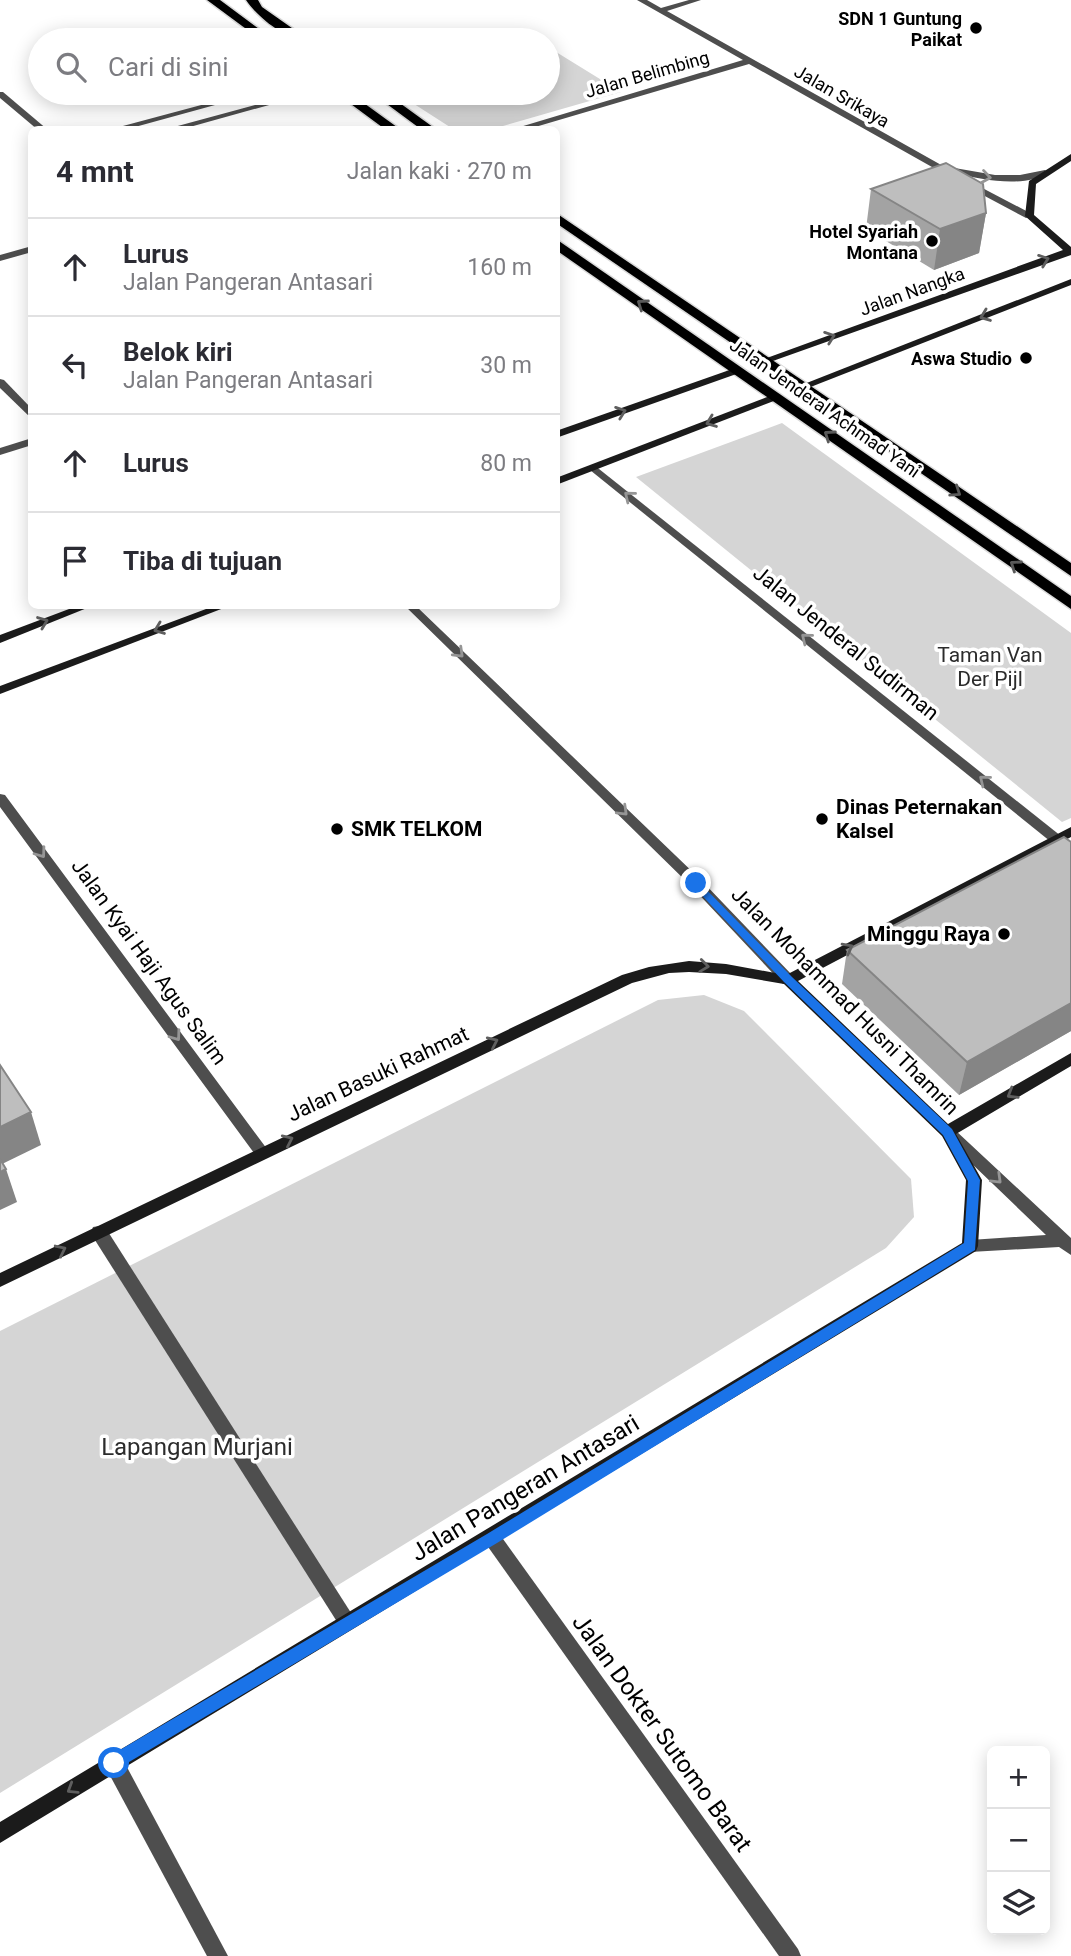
<!DOCTYPE html>
<html lang="id">
<head>
<meta charset="utf-8">
<style>
  :root { --surface:#fff; --page:#f2f2f3; --text:#2b2b33; --muted:#7c7c81; --line:#e1e1e2 }
  body { margin:0; font-family:Roboto,sans-serif; background:var(--page); color:var(--text) }
  .controls { position:absolute; right:21px; bottom:21px; display:grid; overflow:hidden; border-radius:10px; box-shadow:0 4px 18px #0003 }
  .controls button { width:63px; height:63px; display:grid; place-items:center; padding:0; border:0; border-bottom:2px solid var(--line); background:var(--surface); color:var(--text); font:35px sans-serif }
  .stop { position:absolute; width:21px; height:21px; margin:-16px; border:5px solid #1a73e8; border-radius:50%; background:#fff }
  .stop.end { background:#1a73e8; border-color:#fff; box-shadow:0 2px 7px #0008 }
  .list { margin:0; padding:0; list-style:none }
  h2 { display:flex; justify-content:space-between; align-items:center; height:91px; margin:0; padding:0 28px; font-size:30px }
  h2 small { font-size:23px; font-weight:400; color:var(--muted) }
  .list li { display:grid; grid-template-columns:46px 1fr auto; gap:21px; align-items:center; box-sizing:border-box; height:98px; padding:0 28px; border-top:2px solid var(--line) }
  .list b { display:block; font-size:26px; white-space:nowrap }
  .list p { margin:0; font-size:23px; white-space:nowrap; color:var(--muted) }
  .list em { font-size:23px; font-style:normal; color:var(--muted) }
  .icon { flex:none; width:38px; height:38px; fill:none; stroke:currentColor; stroke-width:2; stroke-linecap:round; stroke-linejoin:round }
  .map { position:relative; flex:none; width:1071px; height:1956px; overflow:hidden }
  .search { position:absolute; background:var(--surface); box-shadow:0 4px 18px #0003; left:28px; top:28px; width:532px; height:77px; display:flex; align-items:center; gap:18px; box-sizing:border-box; padding:0 24px; border-radius:38px; color:var(--muted); font-size:26px }
  .panel { position:absolute; background:var(--surface); box-shadow:0 4px 18px #0003; left:28px; top:126px; width:532px; height:483px; border-radius:10px }
  .map>svg:first-child { display:block }
</style>
</head>
<body>
<div class="map">
<svg width="1071" height="1956" viewBox="0 0 1071 1956">
  <rect width="100%" height="100%" fill="#fff"/>
  <g fill="#d5d5d5">
    <polygon points="548,47 621,92 489,130 453,129 397,93 548,93"/>
    <polygon points="782,423 1071,633 1071,818 1062,822 636,477"/>
    <polygon points="704,995 744,1011 911,1179 914,1217 886,1248 0,1793 0,1331 658,1000"/>
  </g>
  <g fill="none" stroke-linecap="round" stroke-linejoin="round">
    <g stroke="#dbdbdb" stroke-width="3">
      <g id="highway">
        <polygon points="207,0 220,0 274,40 261,40"/>
        <path d="M246 0H258L262 7 309 40C287 41 258 18 246 0Z"/>
        <polygon points="336,93 350,93 401,130 386,130"/>
        <polygon points="372,93 386,93 437,130 422,130"/>
        <polygon points="556,213 1071,563 1071,576 556,223"/>
        <polygon points="556,239 1071,596 1071,609 556,250"/>
      </g>
    </g>
    <g fill="#4e4e4e" fill-rule="evenodd">
      <path d="M637 0H647L661 8 689 0H701L667 11 943 166 995 175H1020L1045 170 1049 173C1023 188 983 180 955 173L954 176H948L749 64 525 130H510L743 60Z"/>
      <polygon points="0,92 3,92 48,130 38,130 0,98"/>
      <polygon points="246,93 259,93 124,130 108,130"/>
      <polygon points="299,93 312,93 179,130 163,130"/>
      <polygon points="969,181 1032,214 1033,216 1026,218 966,186 965,184"/>
      <polygon points="32,246 32,252 0,261 0,255"/>
      <polygon points="0,379 4,380 32,409 32,419 0,388"/>
      <polygon points="32,438 32,445 0,455 0,448"/>
      <polygon points="594,465 1071,844 1071,856 1066,854 590,470 590,466"/>
      <polygon points="405,606 416,606 701,880 793,976 795,980 793,984 783,984 691,886"/>
      <polygon points="0,794 5,795 267,1149 270,1153 267,1157 262,1159 257,1157 0,807"/>
      <polygon points="950,1128 955,1130 1071,1238 1071,1255 1059,1247 970,1252 964,1251 962,1246 964,1241 970,1240 1046,1235 945,1138 942,1134 945,1130"/>
      <polygon points="99,1226 105,1227 353,1616 356,1622 353,1628 347,1631 341,1628 93,1237 91,1232 93,1227"/>
      <polygon points="492,1530 498,1532 798,1949 801,1956 779,1956 486,1544 483,1538 486,1532"/>
      <polygon points="114,1753 121,1756 228,1956 207,1956 107,1770 104,1763 107,1756"/>
    </g>
    <g fill="#1b1b1b" fill-rule="evenodd">
      <polygon points="1071,154 1071,161 1036,184 1034,215 1071,247 1071,255 770,362 761,360 1063,250 1025,216 1029,181"/>
      <polygon points="1071,279 1071,285 808,388 799,386"/>
      <polygon points="738,367 743,370 742,372 556,438 556,431"/>
      <polygon points="775,394 780,397 779,399 556,485 556,478"/>
      <polygon points="77,606 92,606 0,643 0,635"/>
      <polygon points="214,606 229,606 0,694 0,686"/>
      <polygon points="1071,827 1071,837 798,981 948,1124 1071,1053 1071,1066 956,1134 982,1180 978,1246 976,1251 0,1843 0,1822 962,1243 966,1180 942,1136 784,984 726,974 689,972 669,973 632,983 0,1287 0,1273 622,975 649,967 689,961 726,964 786,975"/>
    </g>
    <use href="#highway" fill="#000" fill-rule="evenodd"/>
  </g>
  <g fill="#a3a3a3">
    <polygon points="871,189 986,213 979,253 934,270 866,229"/>
    <polygon points="1071,842 1071,1031 959,1095 842,984 847,950"/>
  </g>
  <g fill="#858585">
    <polygon points="986,213 979,253 934,270 940,229"/>
    <polygon points="1071,1003 1071,1031 959,1095 967,1062"/>
    <polygon points="31,1112 41,1145 0,1165 0,1127"/>
    <polygon points="6,1169 17,1202 0,1210 0,1172"/>
  </g>
  <g fill="#bebebe" stroke="#858585" stroke-width="2">
    <polygon points="946,163 983,184 986,213 940,229 871,189"/>
    <polygon points="1064,837 1071,842 1071,1003 967,1062 847,950"/>
    <polygon points="0,1065 31,1112 0,1127"/>
    <polygon points="0,1159 6,1169 0,1172"/>
  </g>
  <defs><path id="oneway-chevron" d="M-2-3.5L2.5 0L-2 3.5" fill="none" stroke-width="1.6" stroke-linecap="round" stroke-linejoin="round" transform="scale(1.75)"/></defs>
  <g stroke="#959595">
    <use href="#oneway-chevron" transform="translate(986 177) rotate(9)"/>
    <use href="#oneway-chevron" transform="translate(629 496) rotate(-141)"/>
    <use href="#oneway-chevron" transform="translate(806 638) rotate(-141)"/>
    <use href="#oneway-chevron" transform="translate(459 653) rotate(44)"/>
    <use href="#oneway-chevron" transform="translate(984 780) rotate(-141)"/>
    <use href="#oneway-chevron" transform="translate(623 811) rotate(44)"/>
    <use href="#oneway-chevron" transform="translate(41 853) rotate(54)"/>
    <use href="#oneway-chevron" transform="translate(176 1036) rotate(54)"/>
    <use href="#oneway-chevron" transform="translate(997 1179) rotate(44)"/>
  </g>
  <g stroke="#5f5f5f">
    <use href="#oneway-chevron" transform="translate(1044 260) rotate(-20)"/>
    <use href="#oneway-chevron" transform="translate(985 316) rotate(159)"/>
    <use href="#oneway-chevron" transform="translate(830 337) rotate(-20)"/>
    <use href="#oneway-chevron" transform="translate(621 412) rotate(-20)"/>
    <use href="#oneway-chevron" transform="translate(711 422) rotate(159)"/>
    <use href="#oneway-chevron" transform="translate(43 622) rotate(-21)"/>
    <use href="#oneway-chevron" transform="translate(159 629) rotate(159)"/>
    <use href="#oneway-chevron" transform="translate(848 948) rotate(-28)"/>
    <use href="#oneway-chevron" transform="translate(704 966) rotate(7)"/>
    <use href="#oneway-chevron" transform="translate(493 1042) rotate(-25)"/>
    <use href="#oneway-chevron" transform="translate(1012 1094) rotate(149)"/>
    <use href="#oneway-chevron" transform="translate(288 1140) rotate(-25)"/>
    <use href="#oneway-chevron" transform="translate(61 1250) rotate(-26)"/>
    <use href="#oneway-chevron" transform="translate(72 1789) rotate(148)"/>
  </g>
  <g stroke="#595959">
    <use href="#oneway-chevron" transform="translate(642 304) rotate(-145)"/>
    <use href="#oneway-chevron" transform="translate(829 435) rotate(-145)"/>
    <use href="#oneway-chevron" transform="translate(956 492) rotate(34)"/>
    <use href="#oneway-chevron" transform="translate(1015 565) rotate(-145)"/>
  </g>
  <polygon fill="#1a73e8" points="696,879 792,977 952,1129 980,1180 975,1250 497,1543 119,1768 108,1768 108,1757 487,1534 964,1243 968,1181 943,1135 784,982 692,885 690,883"/>
  <g fill="#000" stroke="#fff" stroke-width="2.5">
    <circle cx="976" cy="28" r="7"/>
    <circle cx="932" cy="241" r="7"/>
    <circle cx="1026" cy="358" r="7"/>
    <circle cx="822" cy="819" r="7"/>
    <circle cx="337" cy="829" r="7"/>
    <circle cx="1004" cy="934" r="7"/>
  </g>
  <g text-anchor="middle" dominant-baseline="central" stroke-width="7" stroke-linejoin="round" paint-order="stroke">
    <g font-size="18" font-weight="bold" fill="#000" stroke="#fff" text-anchor="end">
      <text x="962" y="18">SDN 1 Guntung<tspan x="962" dy="21">Paikat</tspan></text>
      <text x="918" y="231">Hotel Syariah<tspan x="918" dy="21">Montana</tspan></text>
      <text x="1012" y="358">Aswa Studio</text>
    </g>
    <g font-size="18" fill="#000" stroke="#fff">
      <text transform="translate(647 74) rotate(-16)">Jalan Belimbing</text>
      <text transform="translate(842 96) rotate(30)">Jalan Srikaya</text>
      <text transform="translate(912 291) rotate(-20)">Jalan Nangka</text>
      <text transform="translate(825 408) rotate(35)">Jalan Jenderal Achmad Yani</text>
    </g>
    <g font-size="21" fill="#000" stroke="#fff">
      <text transform="translate(846 643) rotate(39)">Jalan Jenderal Sudirman</text>
      <text transform="translate(149 962) rotate(54)">Jalan Kyai Haji Agus Salim</text>
      <text transform="translate(845 1001) rotate(45)">Jalan Mohammad Husni Thamrin</text>
      <text transform="translate(378 1074) rotate(-25)">Jalan Basuki Rahmat</text>
    </g>
    <g font-size="21" fill="#2c2c2c" stroke="#fff">
      <text x="990" y="655">Taman Van<tspan x="990" dy="24">Der Pijl</tspan></text>
    </g>
    <g font-size="21" font-weight="bold" fill="#000" stroke="#fff" text-anchor="start">
      <text x="836" y="807">Dinas Peternakan<tspan x="836" dy="24">Kalsel</tspan></text>
      <text x="351" y="829">SMK TELKOM</text>
      <text x="990" y="934" text-anchor="end">Minggu Raya</text>
    </g>
    <g font-size="24" fill="#2c2c2c" stroke="#fff">
      <text x="197" y="1447">Lapangan Murjani</text>
    </g>
    <g font-size="24" fill="#000" stroke="#fff">
      <text transform="translate(525 1488) rotate(-31)">Jalan Pangeran Antasari</text>
      <text transform="translate(662 1733) rotate(54)">Jalan Dokter Sutomo Barat</text>
    </g>
  </g>
</svg>
<div class="controls">
<button>+</button>
<button>−</button>
<button><svg class="icon" aria-label="layers" viewBox="0 0 24 24"><path d="M12 4l9 5-9 5-9-5zM3 14l9 5 9-5"/></svg></button>
</div>
<div class="stop" style="left:114px;top:1763px"></div>
<div class="stop end" style="left:696px;top:883px"></div>
<div class="search"><svg class="icon" aria-label="search" viewBox="0 0 24 24"><circle cx="10" cy="10" r="6"/><path d="M15 15l6 6"/></svg>Cari di sini</div>
<section class="panel">
<h2>4 mnt<small>Jalan kaki · 270 m</small></h2>
<ul class="list">
<li><svg class="icon" aria-label="ahead" viewBox="0 0 24 24"><path d="M12 20V5M6 11l6-6 6 6"/></svg><div><b>Lurus</b><p>Jalan Pangeran Antasari</p></div><em>160 m</em></li>
<li><svg class="icon" aria-label="left" viewBox="0 0 24 24"><path d="M17 20v-9H6M10 6l-5 5 5 5"/></svg><div><b>Belok kiri</b><p>Jalan Pangeran Antasari</p></div><em>30 m</em></li>
<li><svg class="icon" aria-label="ahead" viewBox="0 0 24 24"><path d="M12 20V5M6 11l6-6 6 6"/></svg><div><b>Lurus</b></div><em>80 m</em></li>
<li><svg class="icon" aria-label="arrive" viewBox="0 0 24 24"><path d="M6 21V4h12l-3 4 3 4H6"/></svg><div><b>Tiba di tujuan</b></div></li>
</ul>
</section>
</div>
</body>
</html>
